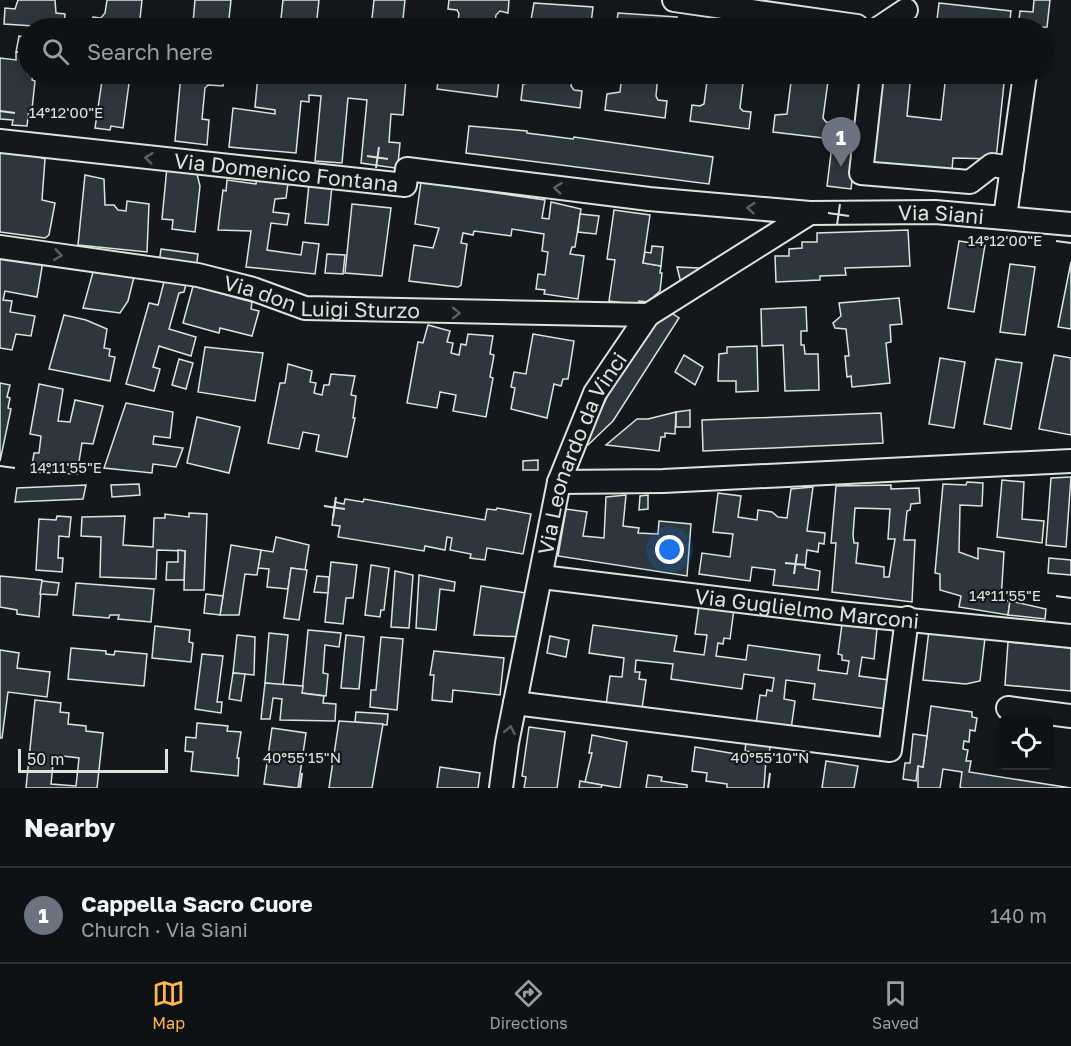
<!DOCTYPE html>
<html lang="en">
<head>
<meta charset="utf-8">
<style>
  :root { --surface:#0f1215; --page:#181b1e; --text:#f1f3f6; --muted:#9b9ea0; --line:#2f3234; --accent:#ffb74d }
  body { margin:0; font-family:"Golos Text",sans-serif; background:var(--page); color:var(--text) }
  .controls { position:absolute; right:18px; bottom:18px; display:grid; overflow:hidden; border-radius:6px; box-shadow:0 3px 15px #0003 }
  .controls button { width:54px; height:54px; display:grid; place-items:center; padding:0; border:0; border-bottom:2px solid var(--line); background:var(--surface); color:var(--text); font:30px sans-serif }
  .scale { position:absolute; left:18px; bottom:15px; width:150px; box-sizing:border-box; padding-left:6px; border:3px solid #d8e6dc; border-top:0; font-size:16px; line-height:21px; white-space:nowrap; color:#d8e6dc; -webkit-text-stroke:4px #14181c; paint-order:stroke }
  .you { position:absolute; left:670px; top:550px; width:21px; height:21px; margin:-15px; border:4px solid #fff; border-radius:50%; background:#1a73e8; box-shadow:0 0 0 9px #1a73e833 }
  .badge { display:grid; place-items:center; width:39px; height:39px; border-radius:50%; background:var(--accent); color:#fff; font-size:20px; font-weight:700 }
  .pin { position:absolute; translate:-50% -50px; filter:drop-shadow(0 2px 3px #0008) }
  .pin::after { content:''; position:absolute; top:32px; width:21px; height:18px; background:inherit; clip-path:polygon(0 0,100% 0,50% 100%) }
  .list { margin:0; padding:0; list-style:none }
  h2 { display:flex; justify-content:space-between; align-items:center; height:78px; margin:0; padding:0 24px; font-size:26px }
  h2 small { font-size:20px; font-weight:400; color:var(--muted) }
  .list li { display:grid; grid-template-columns:39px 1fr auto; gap:18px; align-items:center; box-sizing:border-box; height:96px; padding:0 24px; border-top:2px solid var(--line) }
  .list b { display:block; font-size:22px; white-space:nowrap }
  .list p { margin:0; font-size:20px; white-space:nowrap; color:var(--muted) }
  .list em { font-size:20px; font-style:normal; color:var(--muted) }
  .icon { flex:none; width:33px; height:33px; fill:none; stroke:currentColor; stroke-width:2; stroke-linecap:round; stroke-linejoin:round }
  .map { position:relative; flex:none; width:1071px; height:788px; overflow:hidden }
  .search { position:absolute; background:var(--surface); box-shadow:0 3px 15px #0003; left:18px; right:18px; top:18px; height:66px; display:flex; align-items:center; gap:15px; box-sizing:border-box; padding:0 21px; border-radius:33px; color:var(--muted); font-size:22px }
  .sheet { height:174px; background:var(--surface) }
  nav { display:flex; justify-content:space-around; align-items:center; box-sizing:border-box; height:84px; border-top:2px solid var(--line); background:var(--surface); font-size:16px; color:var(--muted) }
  nav a { display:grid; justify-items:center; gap:3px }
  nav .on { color:var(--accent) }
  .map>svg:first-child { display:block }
</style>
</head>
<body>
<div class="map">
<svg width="1071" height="788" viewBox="0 0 1071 788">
  <rect width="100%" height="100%" fill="#14181c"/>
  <g fill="#2c363c" stroke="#d8e6dc" stroke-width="1.5" fill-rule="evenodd">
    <polygon points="18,0 55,0 56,13 65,14 64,28 4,24 5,8 15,9"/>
    <polygon points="107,0 142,0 140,19 143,23 152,24 152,28 91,28 93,17 101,18 105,13"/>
    <polygon points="195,0 231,0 228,28 180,28 189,27 193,23"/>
    <polygon points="283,0 319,0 316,28 280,28"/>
    <polygon points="374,0 405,0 402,28 371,28"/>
    <polygon points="449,0 509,0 508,13 500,11 496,15 494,28 457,28 459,14 457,10 448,9"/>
    <polygon points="1034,0 1050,0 1047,27 1018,28 1020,11 1033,12"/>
    <polygon points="534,3 593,7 591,24 583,23 578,28 542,28 540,21 531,20"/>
    <polygon points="939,3 1011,11 1009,28 936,28"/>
    <polygon points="618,13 677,17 676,28 616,28"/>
    <polygon points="703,24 732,28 732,24 762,28 702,28"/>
    <polygon points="19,36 28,38 28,53 16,52"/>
    <polygon points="16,52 28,53 28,74 33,74 32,80 35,81 32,109 29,109 27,126 12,125 13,120 0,119 0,58 16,60"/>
    <polygon points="103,74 130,76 123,128 111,126 110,130 95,128"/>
    <polygon points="181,74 224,74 223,86 208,85 205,88 202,119 209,120 207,145 175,141"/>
    <polygon points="362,74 406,79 403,115 391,114 389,142 400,143 398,164 395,168 361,163 367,100 348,98 342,163 315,161 321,96 309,95 309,102 301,101 296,153 229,147 233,108 275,114 275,110 255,107 258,75 333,79"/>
    <polygon points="439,74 488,74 491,79 499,80 497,97 437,89"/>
    <polygon points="536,74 573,74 571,86 574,90 582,91 580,108 521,100 523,84 535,82"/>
    <polygon points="622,74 658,74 656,96 658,100 667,101 665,118 605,110 607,94 620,92"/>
    <polygon points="708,74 744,74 740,108 743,111 751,112 749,129 690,121 692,105 700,106 704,104"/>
    <polygon points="792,74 829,74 823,118 826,122 834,123 832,139 773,132 775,115 787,114"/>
    <polygon points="877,74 911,74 907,116 941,120 946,74 1005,74 996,159 953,158 952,170 869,162"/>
    <polygon points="469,126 527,131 527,133 573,139 574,137 713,157 709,184 466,153"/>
    <polygon points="832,145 856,147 851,189 827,186"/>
    <polygon points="0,149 36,154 36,156 45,159 42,200 55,203 49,235 45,238 0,232"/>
    <polygon points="167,167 196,170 200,186 195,232 172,229 173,220 162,219"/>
    <polygon points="85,175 104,179 105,205 114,205 118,210 126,211 127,201 149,204 147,252 78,245"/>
    <polygon points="257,176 289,176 286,198 275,199 273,212 289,214 287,225 271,223 267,250 301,255 303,242 319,244 315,274 246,267 251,231 218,230 223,190 226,191 227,180 256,184"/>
    <polygon points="421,182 545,200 542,218 549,219 551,202 581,209 575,247 572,247 570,254 584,256 578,299 544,294 545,290 536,289 538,274 545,275 548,252 542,251 544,234 512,229 511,236 474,231 473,235 463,233 461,243 467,244 461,285 458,287 409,281 414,245 433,248 439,228 415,224"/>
    <polygon points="309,184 332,186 328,225 305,223"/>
    <polygon points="352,204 391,208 382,276 345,273"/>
    <polygon points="614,210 650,215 643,263 661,266 660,273 662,273 660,291 648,302 639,301 639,305 609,301 615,260 607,259"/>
    <polygon points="580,214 599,216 596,234 578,232"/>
    <polygon points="908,230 910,266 845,268 846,275 820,276 820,280 776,282 775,256 789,256 789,249 802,248 802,242 817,242 817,233"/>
    <polygon points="959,241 985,245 974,312 948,308"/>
    <polygon points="652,246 663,247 661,266 643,263 645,252 651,253"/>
    <polygon points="161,249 198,254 196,269 159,264"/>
    <polygon points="0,253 43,261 37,297 5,291 3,300 12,301 10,312 35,316 31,336 16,334 12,350 0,348"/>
    <polygon points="327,254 345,255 343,274 325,273"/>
    <polygon points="1071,262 1071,329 1058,327"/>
    <polygon points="1010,264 1035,267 1025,335 1000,332"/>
    <polygon points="677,267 699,268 698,278 682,287"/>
    <polygon points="105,271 134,277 128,301 120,313 83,308 93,272 104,274"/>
    <polygon points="166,274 187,280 184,292 179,293 169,329 196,337 191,356 159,346 153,367 160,369 154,391 126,384 149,303 158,305"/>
    <polygon points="193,286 252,302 251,309 259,311 252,336 220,328 219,333 183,323"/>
    <polygon points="899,298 902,324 890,325 891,342 886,343 890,383 852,387 851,376 847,377 845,356 849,356 846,329 835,328 833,323 841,316 839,303"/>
    <polygon points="806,307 807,331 801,331 801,345 804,345 805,354 818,354 819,390 785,391 783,345 762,346 761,309"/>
    <polygon points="670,312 679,318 613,421 588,445 585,444 624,361 650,329"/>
    <polygon points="64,315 86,320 107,329 104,348 110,349 109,356 115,357 110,381 49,369"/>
    <polygon points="428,325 450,331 447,342 453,343 451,353 459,355 461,344 466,345 468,334 493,336 490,354 494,355 490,377 493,378 486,417 453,411 456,395 440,392 437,408 407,403 418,342 423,343"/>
    <polygon points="533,334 574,341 568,379 563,379 561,386 554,384 547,418 511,409 515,388 511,387 514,372 526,374"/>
    <polygon points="757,346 758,391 736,392 736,381 718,381 719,354 727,353 727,347"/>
    <polygon points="205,347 263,353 255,401 198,392"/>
    <polygon points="684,355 703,367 695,385 675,372"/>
    <polygon points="1054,355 1071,358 1071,435 1039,429"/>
    <polygon points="940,358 965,362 954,428 929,424"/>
    <polygon points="179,359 193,363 186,389 172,385"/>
    <polygon points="996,359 1022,363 1011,429 984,424"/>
    <polygon points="288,364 312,371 310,382 316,383 314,393 322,395 324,385 329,385 331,374 355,376 351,395 356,396 353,418 355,418 347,457 316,451 319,435 303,432 299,449 268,443 280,383 285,383"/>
    <polygon points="0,383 10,385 7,397 10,398 8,408 11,409 0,461"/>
    <polygon points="39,384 63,389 58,421 70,422 75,400 103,406 93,444 82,443 77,474 31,472 34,453 39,453 41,436 30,434"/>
    <polygon points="126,403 173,412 170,438 154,436 153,444 183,448 176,467 153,464 152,473 104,468"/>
    <polygon points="690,410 690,427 676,427 676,412"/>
    <polygon points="676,412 675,434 665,433 665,437 661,437 659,451 606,445 637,419 648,419"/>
    <polygon points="881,413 883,443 703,451 702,420"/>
    <polygon points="197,417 240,427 229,473 187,463"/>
    <polygon points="538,460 538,470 523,470 523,461"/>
    <polygon points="1071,477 1066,547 1046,545 1051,478"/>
    <polygon points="1002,480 1024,482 1022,519 1044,521 1042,543 997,537"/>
    <polygon points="967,482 983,483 982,506 960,505 959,552 978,559 978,548 1004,552 1001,600 1010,601 1008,615 959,607 961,596 940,590 940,574 935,573 943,484 966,485"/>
    <polygon points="139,484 140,495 112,497 111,485"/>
    <polygon points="86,485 83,499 15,502 17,488"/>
    <path d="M891 485V489L919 488 920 503 911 504 910 510 907 511 904 540H915L912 602 832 592 836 543H831L836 486ZM855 508 890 509 888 539H895L889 577H884V567L856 563 858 543H854L853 535Z"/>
    <polygon points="813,487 807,531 825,533 824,544 819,543 818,552 807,550 805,568 820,571 818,590 773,585 775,570 752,567 750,581 699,574 702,553 730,557 733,534 713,532 718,493 741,496 738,517 757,520 758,510 772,512 778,517 787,518 791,489"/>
    <polygon points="626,495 623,526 639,528 638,533 658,534 659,521 691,524 687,576 558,556 566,509 587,512 583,536 604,538 606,497"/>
    <polygon points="648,495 648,509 639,510 640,496"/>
    <polygon points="345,499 363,502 364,499 485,520 487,509 496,510 497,508 531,514 523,554 487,548 485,560 470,558 471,554 450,550 452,538 447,537 445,550 425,546 424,551 338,537 340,526 332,525 335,502 344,504"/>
    <polygon points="189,513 207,514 204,590 184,590 185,551 157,550 156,579 100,577 101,537 81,536 82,517 125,516 123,545 153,547 154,518 165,518 165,514 189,517"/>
    <polygon points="57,516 71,517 69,537 59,536 58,558 63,558 62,572 36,570 39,519 56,520"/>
    <polygon points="276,537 309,545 305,570 291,568 288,589 267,587 269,569 258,568 261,550 273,552"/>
    <polygon points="231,545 261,550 257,575 245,574 239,615 220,615"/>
    <polygon points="178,550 185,551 184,580 166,580 167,562 178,562"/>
    <polygon points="1049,558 1071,560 1071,575 1048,573"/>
    <polygon points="331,562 357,565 353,598 346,598 343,624 325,622"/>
    <polygon points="371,565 389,568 384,610 381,610 380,617 365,615"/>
    <polygon points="291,568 307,570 299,620 284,618"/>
    <polygon points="395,571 413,575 409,628 391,627"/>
    <polygon points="419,575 455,582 454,591 440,589 436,630 416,628"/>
    <polygon points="0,576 42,580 39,617 17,614 17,610 0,607"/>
    <polygon points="317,576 329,577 328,593 314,592"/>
    <polygon points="42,581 59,583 57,595 40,594"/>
    <polygon points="76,583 154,589 151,622 118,619 119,615 110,615 109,618 73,615"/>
    <polygon points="481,586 532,594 526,637 474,635"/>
    <polygon points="206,594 223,596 220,615 204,613"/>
    <polygon points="1010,601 1046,609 1045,619 1008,615"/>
    <polygon points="699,605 734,609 730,639 724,638 723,644 718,643 716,656 746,660 748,645 820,655 818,670 847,674 849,661 842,660 842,655 838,654 842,624 877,629 874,659 862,657 859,676 889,680 886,709 813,699 815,684 786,680 784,699 795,701 791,729 756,724 760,695 766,696 767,690 772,691 774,678 744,674 742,689 671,679 673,664 636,660 635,672 640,672 639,679 646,680 642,709 606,705 610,676 622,677 624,658 589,653 593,625 677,636 674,651 704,655 707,635 695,634"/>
    <polygon points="155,626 190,630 189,642 193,643 191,662 152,658"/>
    <polygon points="308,630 341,633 339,647 325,645 323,673 328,674 326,696 302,693"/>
    <polygon points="929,630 985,638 980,681 966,684 923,680"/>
    <polygon points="269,633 288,635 283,685 265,683"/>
    <polygon points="237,635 255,637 254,675 233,673"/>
    <polygon points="346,635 364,637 359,689 341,688"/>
    <polygon points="550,636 569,640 566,657 547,653"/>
    <polygon points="381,637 403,639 397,710 370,707 371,690 376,690"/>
    <polygon points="1008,642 1071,648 1071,691 1005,685"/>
    <polygon points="71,648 106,651 106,654 114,655 115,651 147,654 144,686 68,679"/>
    <polygon points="0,650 19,653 17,668 50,672 47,697 8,692 2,738 0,738"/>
    <polygon points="434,651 504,658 500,695 453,690 452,702 432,700 434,675 430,675"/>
    <polygon points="202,654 223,656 217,702 222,702 221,713 195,709"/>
    <polygon points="233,673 245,674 241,701 229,699"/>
    <polygon points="265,683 303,686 302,693 324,696 323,703 336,704 335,721 280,720 282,699 273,698 270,719 261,719"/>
    <path d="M35 700 61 703 60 712 69 713 68 724 86 726V731L103 733 97 788H26ZM54 755 79 758 76 786 51 784Z"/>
    <polygon points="931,706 972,712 972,717 977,718 975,731 970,730 969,742 964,741 963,749 968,750 966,761 971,761 969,772 1071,788 962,788 960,787 962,772 943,769 940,788 918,788 918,766 923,767"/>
    <polygon points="356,712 388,714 387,725 355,722"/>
    <polygon points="339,721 383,724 372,788 329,788"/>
    <polygon points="197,723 228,726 227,731 241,732 237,758 239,758 238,776 191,771 193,752 185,751 186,737 196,738"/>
    <polygon points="529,727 565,732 557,788 524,788 526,777 522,776"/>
    <polygon points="272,728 306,733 298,788 264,784"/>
    <polygon points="913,734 927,736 923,767 918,766 916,781 903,779 905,763 910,763"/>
    <polygon points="592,735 627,742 620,788 585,782 592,753 589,753"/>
    <polygon points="746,742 770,745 769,759 759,758 759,753 745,751"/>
    <polygon points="695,747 766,759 764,788 727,788 727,784 706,781 707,773 692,771"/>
    <polygon points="826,761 858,766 854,788 822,788"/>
    <polygon points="440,767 480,773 478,788 437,788"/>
    <polygon points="648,775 662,777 661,781 687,785 687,788 646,788"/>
    <polygon points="580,781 602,785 601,788 579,788"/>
  </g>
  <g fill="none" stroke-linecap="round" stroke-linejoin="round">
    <g stroke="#d8e6dc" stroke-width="26">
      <g id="minor">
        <polyline points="674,0 857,26"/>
        <polyline points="879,28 906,10"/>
        <polyline points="872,74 861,173 970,182 992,165 1012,168"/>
        <path id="s1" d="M0 141 405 185 407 169 649 199 810 213 935 212 1071 224"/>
        <polyline points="1005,217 1025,74"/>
        <path id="s2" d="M0 247 198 275 253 289 305 308 648 315"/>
        <polyline points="559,482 663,481 1071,461"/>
        <path id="s3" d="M542 577 839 613 1071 636"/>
        <polyline points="515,703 890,750 907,618"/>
        <polyline points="1008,708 1071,716"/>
        <path id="s4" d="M501 788 507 743 559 482 595 393 648 315 810 213"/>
      </g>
    </g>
    <use href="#minor" stroke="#14181c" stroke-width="22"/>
  </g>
  <defs><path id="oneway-chevron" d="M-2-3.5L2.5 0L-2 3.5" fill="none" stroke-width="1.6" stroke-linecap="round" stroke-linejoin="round" transform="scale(1.5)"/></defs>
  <g stroke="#59605f">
    <use href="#oneway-chevron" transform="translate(149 158) rotate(-174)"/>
    <use href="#oneway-chevron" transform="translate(558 188) rotate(-173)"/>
    <use href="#oneway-chevron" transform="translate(751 208) rotate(-175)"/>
    <use href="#oneway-chevron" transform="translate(58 255) rotate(8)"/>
    <use href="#oneway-chevron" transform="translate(456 313) rotate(1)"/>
    <use href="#oneway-chevron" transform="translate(510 730) rotate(-79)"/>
  </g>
  <path fill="none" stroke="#d8e6dc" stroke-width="2" d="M0 111 15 113M367 156 388 159M376 168 379 147M828 213 849 216M837 225 840 204M1056 241 1071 243M0 466 15 468M324 506 345 509M333 518 336 497M785 563 806 565M794 574 797 554M1056 596 1071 598M300 788 302 773M768 788 770 773"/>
  <g text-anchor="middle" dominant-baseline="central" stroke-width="4.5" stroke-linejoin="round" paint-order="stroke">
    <g font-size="21" fill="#d8e6dc" stroke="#14181c">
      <text stroke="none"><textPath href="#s1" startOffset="288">Via Domenico Fontana</textPath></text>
      <text stroke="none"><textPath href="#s1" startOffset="960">Via Siani</textPath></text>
      <text stroke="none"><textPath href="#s2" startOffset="327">Via don Luigi Sturzo</textPath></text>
      <text stroke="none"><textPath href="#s4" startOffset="346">Via Leonardo da Vinci</textPath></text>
      <text stroke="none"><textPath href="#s3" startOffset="267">Via Guglielmo Marconi</textPath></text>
    </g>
  </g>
  <g font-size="15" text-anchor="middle" fill="#d8e6dc" stroke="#14181c" stroke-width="4.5" stroke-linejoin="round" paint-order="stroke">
    <text x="66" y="118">14°12'00"E</text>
    <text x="1005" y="246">14°12'00"E</text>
    <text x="66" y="473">14°11'55"E</text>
    <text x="1005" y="601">14°11'55"E</text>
    <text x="302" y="763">40°55'15"N</text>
    <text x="770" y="763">40°55'10"N</text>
  </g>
</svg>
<div class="controls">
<button><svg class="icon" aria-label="locate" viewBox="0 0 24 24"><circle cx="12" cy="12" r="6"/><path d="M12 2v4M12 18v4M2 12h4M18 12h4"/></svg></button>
</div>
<div class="scale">50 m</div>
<div class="you"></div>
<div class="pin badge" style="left:841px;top:167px;background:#6b7280">1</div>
<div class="search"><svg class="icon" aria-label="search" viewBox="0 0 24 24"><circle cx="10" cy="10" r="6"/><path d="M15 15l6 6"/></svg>Search here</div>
</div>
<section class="sheet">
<h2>Nearby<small></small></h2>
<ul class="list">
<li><span class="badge" style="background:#6b7280">1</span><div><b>Cappella Sacro Cuore</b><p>Church · Via Siani</p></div><em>140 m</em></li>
</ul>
</section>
<nav>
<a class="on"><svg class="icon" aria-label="map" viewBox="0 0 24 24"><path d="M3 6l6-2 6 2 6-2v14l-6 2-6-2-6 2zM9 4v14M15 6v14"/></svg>Map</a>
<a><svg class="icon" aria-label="directions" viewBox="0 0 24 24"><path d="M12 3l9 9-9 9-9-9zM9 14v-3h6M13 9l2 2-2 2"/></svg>Directions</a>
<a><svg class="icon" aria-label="saved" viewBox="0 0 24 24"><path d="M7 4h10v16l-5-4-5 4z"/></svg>Saved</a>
</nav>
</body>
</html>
